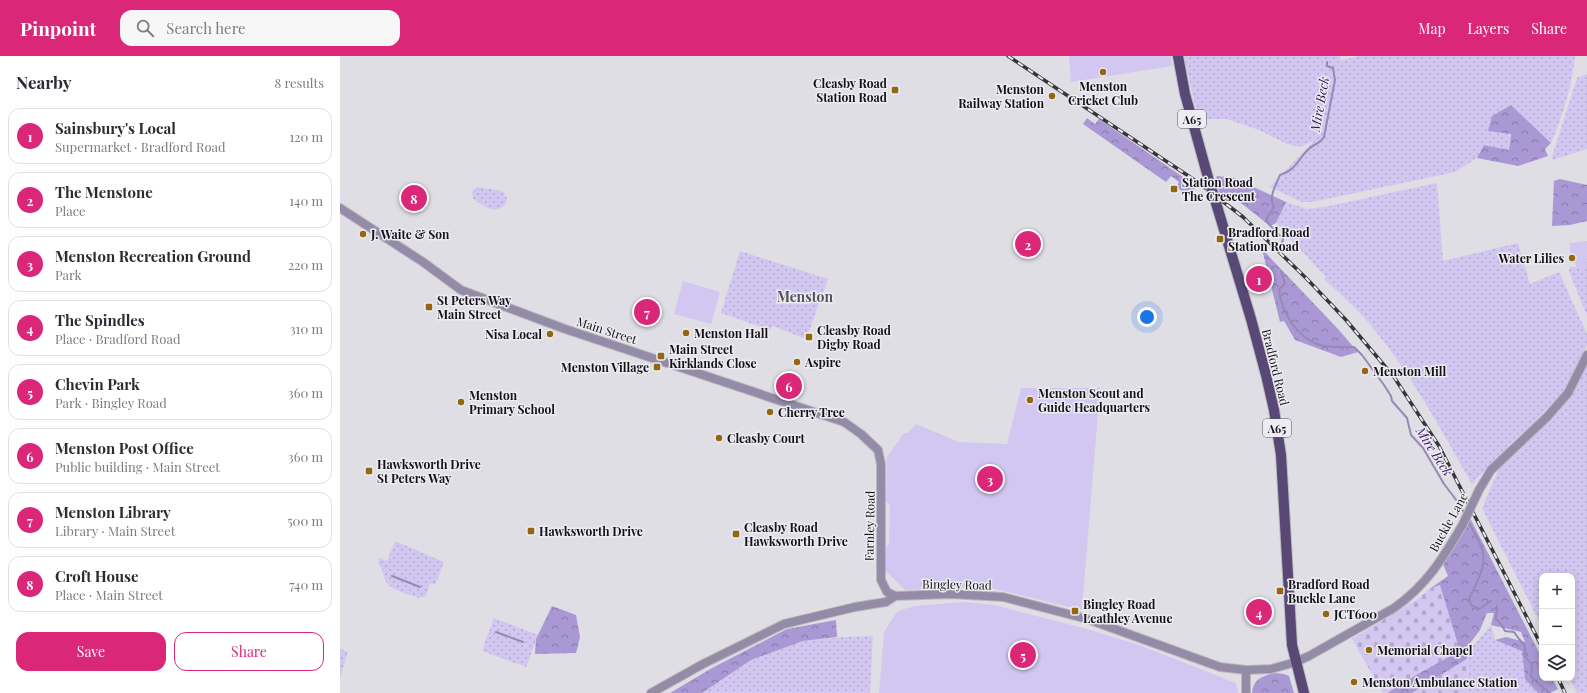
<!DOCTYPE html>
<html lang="en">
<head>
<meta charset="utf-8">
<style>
  :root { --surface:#fff; --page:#f7f7f7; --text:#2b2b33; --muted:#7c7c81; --line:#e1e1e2; --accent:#db2777 }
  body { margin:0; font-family:"Playfair Display",serif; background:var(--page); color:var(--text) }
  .controls { position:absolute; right:12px; bottom:12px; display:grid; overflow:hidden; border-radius:8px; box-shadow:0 2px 10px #0003 }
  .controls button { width:36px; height:36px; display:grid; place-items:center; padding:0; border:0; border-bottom:1px solid var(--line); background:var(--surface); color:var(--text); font:20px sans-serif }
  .you { position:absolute; left:807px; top:261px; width:14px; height:14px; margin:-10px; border:3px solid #fff; border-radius:50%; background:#1a73e8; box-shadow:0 0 0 6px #1a73e833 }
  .badge { display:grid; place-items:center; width:26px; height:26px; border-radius:50%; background:var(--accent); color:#fff; font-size:13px; font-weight:700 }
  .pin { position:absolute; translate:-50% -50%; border:2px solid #fff; box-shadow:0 1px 4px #0006 }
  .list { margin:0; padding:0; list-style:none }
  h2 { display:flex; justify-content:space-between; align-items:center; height:52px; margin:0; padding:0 16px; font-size:17px }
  h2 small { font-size:13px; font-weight:400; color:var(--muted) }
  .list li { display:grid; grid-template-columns:26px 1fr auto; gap:12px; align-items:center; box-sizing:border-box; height:56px; margin:0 8px 8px; padding:0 8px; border:1px solid var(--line); border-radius:12px }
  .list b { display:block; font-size:15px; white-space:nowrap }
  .list p { margin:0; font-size:13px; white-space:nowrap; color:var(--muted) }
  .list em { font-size:13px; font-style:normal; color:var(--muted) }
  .actions { display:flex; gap:8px; padding:12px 16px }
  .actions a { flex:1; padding:9px 0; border:1px solid var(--accent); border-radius:12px; text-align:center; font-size:14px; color:var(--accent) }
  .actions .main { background:var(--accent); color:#fff }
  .icon { flex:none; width:22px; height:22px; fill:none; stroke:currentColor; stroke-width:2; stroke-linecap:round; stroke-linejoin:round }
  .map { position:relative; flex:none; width:1247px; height:637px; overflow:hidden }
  header { display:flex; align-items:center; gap:24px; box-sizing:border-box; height:56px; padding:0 20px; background:var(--accent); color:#fff }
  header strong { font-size:19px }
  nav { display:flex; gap:22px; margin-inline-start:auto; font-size:14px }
  .search { width:280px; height:36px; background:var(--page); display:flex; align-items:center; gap:10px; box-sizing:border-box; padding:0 14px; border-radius:12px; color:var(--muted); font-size:15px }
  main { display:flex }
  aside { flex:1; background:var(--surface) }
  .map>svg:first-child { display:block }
</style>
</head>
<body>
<header>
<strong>Pinpoint</strong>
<div class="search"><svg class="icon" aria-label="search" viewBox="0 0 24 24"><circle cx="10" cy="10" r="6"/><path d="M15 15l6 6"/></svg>Search here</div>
<nav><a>Map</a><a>Layers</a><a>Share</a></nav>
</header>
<main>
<aside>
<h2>Nearby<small>8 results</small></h2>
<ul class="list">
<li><span class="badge">1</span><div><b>Sainsbury's Local</b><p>Supermarket · Bradford Road</p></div><em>120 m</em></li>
<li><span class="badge">2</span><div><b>The Menstone</b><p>Place</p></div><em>140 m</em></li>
<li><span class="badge">3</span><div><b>Menston Recreation Ground</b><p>Park</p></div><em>220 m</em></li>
<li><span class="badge">4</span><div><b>The Spindles</b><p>Place · Bradford Road</p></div><em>310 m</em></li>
<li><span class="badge">5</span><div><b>Chevin Park</b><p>Park · Bingley Road</p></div><em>360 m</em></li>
<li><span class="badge">6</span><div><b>Menston Post Office</b><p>Public building · Main Street</p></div><em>360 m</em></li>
<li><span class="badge">7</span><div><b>Menston Library</b><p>Library · Main Street</p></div><em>500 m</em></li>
<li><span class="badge">8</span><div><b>Croft House</b><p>Place · Main Street</p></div><em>740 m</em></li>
</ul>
<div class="actions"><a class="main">Save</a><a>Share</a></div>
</aside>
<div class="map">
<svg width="1247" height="637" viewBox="0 0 1247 637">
  <defs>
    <pattern id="grass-dots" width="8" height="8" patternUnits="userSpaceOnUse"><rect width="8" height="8" fill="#d2c7f0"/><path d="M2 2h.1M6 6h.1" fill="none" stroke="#b3aacd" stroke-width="1.8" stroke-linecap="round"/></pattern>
    <pattern id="forest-crowns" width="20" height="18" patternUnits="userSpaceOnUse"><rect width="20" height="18" fill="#aa98d4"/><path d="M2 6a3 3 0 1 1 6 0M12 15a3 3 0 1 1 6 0" fill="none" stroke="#897bab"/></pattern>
    <pattern id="cemetery-stones" width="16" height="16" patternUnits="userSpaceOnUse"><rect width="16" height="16" fill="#d2c7f0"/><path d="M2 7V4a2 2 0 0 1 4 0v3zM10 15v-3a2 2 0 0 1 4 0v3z" fill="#b3aacd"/></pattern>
  </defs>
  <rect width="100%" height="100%" fill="#e0dee5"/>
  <g fill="url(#grass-dots)">
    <path d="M844 0H1000L1001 4 1019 0H1235C1232 30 1223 59 1211 87L1171 49 1169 94 1144 89 1137 102 1115 116 972 146H962L930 131 974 85 959 91 947 88 919 74 887 63H858Z"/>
    <polygon points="1247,18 1247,93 1213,104 1212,101 1237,22"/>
    <path d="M1097 127 1103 205 1178 187 1190 228 1219 216 1247 278V290L1223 336 1189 372 1172 386 1132 428C1099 370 1067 310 1022 259 1010 247 997 235 984 223L986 221 936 167 946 146 967 153 989 150Z"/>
    <path d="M137 131 162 135 167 142 166 148C154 160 145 150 133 143L132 136Z"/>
    <polygon points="400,195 488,223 466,283 433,270 430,274 381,257"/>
    <polygon points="1247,205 1247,260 1229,215 1230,211 1244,211"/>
    <polygon points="1247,306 1247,637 1237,637 1229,622 1232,622 1232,520 1202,520 1202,571 1142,452 1161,408 1212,362 1225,346"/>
    <path d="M55 485 104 506 95 529 90 527 86 540 79 542C71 539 51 534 47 527 43 521 43 513 38 507L39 502 47 505Z"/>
    <polygon points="154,562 198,579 186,611 142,595"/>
    <polygon points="1151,569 1155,584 1182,594 1185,623 1198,637 1128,637 1127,597"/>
    <polygon points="533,580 530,637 362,637 411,604 463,585 504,581"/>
    <polygon points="0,593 8,596 0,622"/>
  </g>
  <g fill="url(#forest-crowns)">
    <polygon points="1171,49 1211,87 1205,93 1208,100 1178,110 1137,102 1144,89 1169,94 1171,78 1148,75 1152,60"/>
    <polygon points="747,62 755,68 759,63 856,130 850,141 836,131 839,126 831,120 826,126 743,68"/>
    <polygon points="877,120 894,122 946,146 936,167 930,170 891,139 880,140 876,123"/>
    <polygon points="1220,123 1247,129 1247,165 1230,169 1212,170 1214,125"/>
    <polygon points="922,193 998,273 1018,296 1001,301 955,284 944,265 940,266"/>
    <polygon points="1130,462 1202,602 1202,622 1212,622 1218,633 1210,637 1198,637 1185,623 1182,595 1155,584 1166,581 1185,586 1181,576 1151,569 1154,557 1147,557 1140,574 1128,590 1127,603 1072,637 1047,637 1076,619 1100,529 1088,534 1108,520 1103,508"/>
    <polygon points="212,550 236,559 240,581 236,597 195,598 196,583"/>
    <polygon points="496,564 497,581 463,585 411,604 362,637 330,637 372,612 447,573"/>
    <path d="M935 617 944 618 949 620 954 637H912C913 623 922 620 935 617Z"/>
  </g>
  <g fill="url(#cemetery-stones)">
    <polygon points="1100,529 1120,595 1076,619 1047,637 1043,637 1012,583 1079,542 1088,534"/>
    <polygon points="1127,603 1128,637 1072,637"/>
  </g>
  <g fill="#d2c7f0">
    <polygon points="729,0 831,0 832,10 731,26"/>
    <polygon points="1247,185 1247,205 1244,211 1236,211 1235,207 1230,207 1230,187"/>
    <polygon points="343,225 380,236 371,268 334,258"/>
    <polygon points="681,332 760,332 742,554 647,531 565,534 545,514 546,492 549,487 550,449 546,446 547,401 564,377 568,377 576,368 619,386 667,388"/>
    <polygon points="622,546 654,549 747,573 799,589 896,627 898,637 539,637 544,576 556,557 561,554 574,550"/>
  </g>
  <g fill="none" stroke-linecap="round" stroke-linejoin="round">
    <g stroke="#9689b5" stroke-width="2">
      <path d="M942 187 943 183 927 166V162L934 151C928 141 936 129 940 119 957 114 958 102 970 92 975 87 979 89 984 81L995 24 993 12 987 10V6"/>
      <path d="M941 215 945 228 939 233C941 256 957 282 980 289 991 292 1003 291 1014 291L1022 299 1044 329 1051 340 1052 345 1067 362 1071 379 1083 392 1104 428 1120 449 1125 459"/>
      <path d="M1128 465C1132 473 1141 487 1143 496 1146 512 1135 530 1129 543L1131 549 1139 553C1144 551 1146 547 1151 545"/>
      <polyline points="52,520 80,531"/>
      <path d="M1157 550 1156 563 1161 568 1165 575 1174 576 1179 583 1185 590V600L1192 609 1191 620C1197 628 1203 631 1210 637"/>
      <polyline points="156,576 183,586"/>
    </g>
    <g stroke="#bbb9c0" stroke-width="10">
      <g id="tertiary">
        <path d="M0 152 83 206 121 234 225 273 504 366 521 378 538 394 541 408V524L547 536 555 540 611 538 663 541 747 563 880 611 906 614 931 613 956 606 969 600 1054 552C1087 529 1103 502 1123 468"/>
        <polyline points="1139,434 1151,414 1207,361 1228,337 1247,299"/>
        <polyline points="311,637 363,608 444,568 515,551 546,546 555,540"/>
        <polyline points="906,637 906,614"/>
      </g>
    </g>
    <g stroke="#bbb9c0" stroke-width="12">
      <g id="primary">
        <polyline points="838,0 845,38 869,125"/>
        <polyline points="876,147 911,263 926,319 934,354 941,399 952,589 964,637"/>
      </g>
    </g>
    <use href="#tertiary" stroke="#948ca7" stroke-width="8"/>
    <use href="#primary" stroke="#574875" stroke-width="10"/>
    <g stroke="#363639" stroke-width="3.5">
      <g id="rail">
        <polyline points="668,0 859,127 903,161 967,223 1006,264 1054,321 1099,390 1202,591"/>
        <polyline points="1218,622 1225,637"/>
      </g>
    </g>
    <use href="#rail" stroke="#edebf3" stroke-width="2" stroke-dasharray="6" stroke-linecap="butt"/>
    <g stroke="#bbb9c0" stroke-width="10" stroke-linecap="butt">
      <polyline id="tertiary-bridge" points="1123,468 1139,434"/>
    </g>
    <g stroke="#bbb9c0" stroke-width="12" stroke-linecap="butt">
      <polyline id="primary-bridge" points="869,125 876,147"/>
    </g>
    <use href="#tertiary-bridge" stroke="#948ca7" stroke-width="8"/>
    <use href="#primary-bridge" stroke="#574875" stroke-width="10"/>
  </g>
  <g fill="#926710" stroke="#edebf3" stroke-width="1.5">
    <circle cx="763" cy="16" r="4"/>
    <rect x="551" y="30" width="8" height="8" rx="2"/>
    <circle cx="712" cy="40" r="4"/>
    <rect x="830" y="129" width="8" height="8" rx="2"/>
    <circle cx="23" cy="178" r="4"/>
    <rect x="876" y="179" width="8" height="8" rx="2"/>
    <circle cx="1232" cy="202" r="4"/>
    <rect x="85" y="247" width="8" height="8" rx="2"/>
    <circle cx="346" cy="277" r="4"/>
    <circle cx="210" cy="278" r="4"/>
    <rect x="465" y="277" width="8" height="8" rx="2"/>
    <rect x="317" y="296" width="8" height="8" rx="2"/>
    <circle cx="457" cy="306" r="4"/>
    <rect x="313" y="307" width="8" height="8" rx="2"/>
    <circle cx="1025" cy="315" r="4"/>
    <circle cx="690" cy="344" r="4"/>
    <circle cx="121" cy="346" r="4"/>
    <circle cx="430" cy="356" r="4"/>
    <circle cx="379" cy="382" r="4"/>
    <rect x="25" y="411" width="8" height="8" rx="2"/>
    <rect x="187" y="471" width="8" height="8" rx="2"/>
    <rect x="392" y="474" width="8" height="8" rx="2"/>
    <rect x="936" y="531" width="8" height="8" rx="2"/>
    <rect x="731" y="551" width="8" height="8" rx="2"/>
    <circle cx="986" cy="558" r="4"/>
    <circle cx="1029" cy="594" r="4"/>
    <circle cx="1014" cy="626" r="4"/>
  </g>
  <g text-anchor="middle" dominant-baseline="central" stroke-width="3" stroke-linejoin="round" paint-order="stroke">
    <g fill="#edebf3" stroke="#545458" stroke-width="1">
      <rect x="838" y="54" width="28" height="18" rx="3"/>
      <rect x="923" y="363" width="28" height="18" rx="3"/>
    </g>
    <g font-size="11" font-weight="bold" fill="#131315">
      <text x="852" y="63">A65</text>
      <text x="937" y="372">A65</text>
    </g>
    <g font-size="12" font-weight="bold" fill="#131315" stroke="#edebf3" text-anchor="start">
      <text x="547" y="27" text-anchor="end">Cleasby Road<tspan x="547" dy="14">Station Road</tspan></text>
      <text x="763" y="30" text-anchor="middle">Menston<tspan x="763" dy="14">Cricket Club</tspan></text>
      <text x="704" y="33" text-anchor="end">Menston<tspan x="704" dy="14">Railway Station</tspan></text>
      <text x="842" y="126">Station Road<tspan x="842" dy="14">The Crescent</tspan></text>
      <text x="888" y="176">Bradford Road<tspan x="888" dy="14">Station Road</tspan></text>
      <text x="31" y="178">J. Waite &amp; Son</text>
      <text x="1224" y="202" text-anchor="end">Water Lilies</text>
      <text x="97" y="244">St Peters Way<tspan x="97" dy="14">Main Street</tspan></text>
      <text x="477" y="274">Cleasby Road<tspan x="477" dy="14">Digby Road</tspan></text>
      <text x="354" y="277">Menston Hall</text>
      <text x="202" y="278" text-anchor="end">Nisa Local</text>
      <text x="329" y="293">Main Street<tspan x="329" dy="14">Kirklands Close</tspan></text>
      <text x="465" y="306">Aspire</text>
      <text x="309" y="311" text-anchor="end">Menston Village</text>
      <text x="1033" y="315">Menston Mill</text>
      <text x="698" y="337">Menston Scout and<tspan x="698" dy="14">Guide Headquarters</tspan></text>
      <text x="129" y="339">Menston<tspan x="129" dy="14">Primary School</tspan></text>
      <text x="438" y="356">Cherry Tree</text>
      <text x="387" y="382">Cleasby Court</text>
      <text x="37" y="408">Hawksworth Drive<tspan x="37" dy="14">St Peters Way</tspan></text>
      <text x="404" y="471">Cleasby Road<tspan x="404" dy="14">Hawksworth Drive</tspan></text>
      <text x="199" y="475">Hawksworth Drive</text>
      <text x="948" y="528">Bradford Road<tspan x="948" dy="14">Buckle Lane</tspan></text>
      <text x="743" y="548">Bingley Road<tspan x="743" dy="14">Leathley Avenue</tspan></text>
      <text x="994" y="558">JCT600</text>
      <text x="1037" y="594">Memorial Chapel</text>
      <text x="1022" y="626">Menston Ambulance Station</text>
    </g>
    <g font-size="12" fill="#131315" stroke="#edebf3">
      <text transform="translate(267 274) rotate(18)">Main Street</text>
      <text transform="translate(936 311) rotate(76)">Bradford Road</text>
      <text transform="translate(1108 466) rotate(-61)">Buckle Lane</text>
      <text transform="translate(529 470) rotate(-89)">Farnley Road</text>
      <text transform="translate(617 528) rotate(1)">Bingley Road</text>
    </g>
    <g font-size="13" font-style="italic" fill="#32145a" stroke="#edebf3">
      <text transform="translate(979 48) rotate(-80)">Mire Beck</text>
      <text transform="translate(1095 395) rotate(57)">Mire Beck</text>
    </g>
    <g font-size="14" font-weight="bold" fill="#545359" stroke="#edebf3">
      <text x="465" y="240">Menston</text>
    </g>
  </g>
</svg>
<div class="controls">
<button>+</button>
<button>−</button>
<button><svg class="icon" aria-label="layers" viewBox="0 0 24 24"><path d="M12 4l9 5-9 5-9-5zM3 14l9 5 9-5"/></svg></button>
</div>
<div class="you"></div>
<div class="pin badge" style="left:919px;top:223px">1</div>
<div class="pin badge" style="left:688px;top:188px">2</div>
<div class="pin badge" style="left:650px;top:423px">3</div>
<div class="pin badge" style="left:919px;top:556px">4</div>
<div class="pin badge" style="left:683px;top:599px">5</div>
<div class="pin badge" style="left:449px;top:330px">6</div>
<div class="pin badge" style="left:307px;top:256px">7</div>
<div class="pin badge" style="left:74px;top:142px">8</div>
</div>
</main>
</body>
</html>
